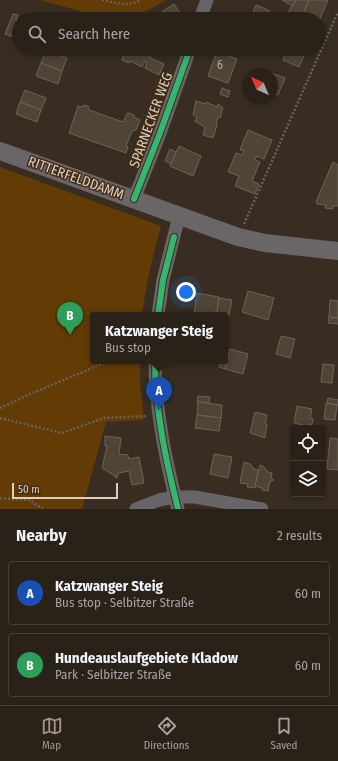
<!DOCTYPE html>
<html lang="en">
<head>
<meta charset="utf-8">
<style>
  :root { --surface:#2a2218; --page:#362f25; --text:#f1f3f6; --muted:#a5a4a2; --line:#463f37; --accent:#a39689 }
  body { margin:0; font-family:"Fira Sans Condensed",sans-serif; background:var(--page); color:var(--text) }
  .controls { position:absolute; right:12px; bottom:12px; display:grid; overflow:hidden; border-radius:4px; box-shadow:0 2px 6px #0003 }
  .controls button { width:36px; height:36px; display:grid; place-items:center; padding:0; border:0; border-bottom:1px solid var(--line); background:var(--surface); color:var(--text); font:20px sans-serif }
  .compass { position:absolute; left:242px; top:68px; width:36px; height:36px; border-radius:50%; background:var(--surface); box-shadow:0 2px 6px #0003; rotate:316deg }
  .scale { position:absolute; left:12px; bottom:10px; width:106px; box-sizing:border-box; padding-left:4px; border:2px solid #dccec1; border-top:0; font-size:11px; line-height:14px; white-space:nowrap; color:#dccec1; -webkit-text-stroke:3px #432d16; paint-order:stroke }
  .you { position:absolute; left:186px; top:292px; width:14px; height:14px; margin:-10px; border:3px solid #fff; border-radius:50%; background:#1a73e8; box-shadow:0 0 0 6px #1a73e833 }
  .badge { display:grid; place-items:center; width:26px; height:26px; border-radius:50%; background:var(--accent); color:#fff; font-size:13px; font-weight:700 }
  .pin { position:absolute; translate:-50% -33px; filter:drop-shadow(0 1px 2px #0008) }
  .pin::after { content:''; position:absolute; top:21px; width:14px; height:12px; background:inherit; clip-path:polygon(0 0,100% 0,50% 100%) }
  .popup { position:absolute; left:90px; top:312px; width:138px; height:52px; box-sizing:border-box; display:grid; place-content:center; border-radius:4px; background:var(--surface); filter:drop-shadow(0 1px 3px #0005); font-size:13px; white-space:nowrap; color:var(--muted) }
  .popup b { font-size:15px; color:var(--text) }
  .popup::after { content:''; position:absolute; left:50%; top:100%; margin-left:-8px; border:8px solid transparent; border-top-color:var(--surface) }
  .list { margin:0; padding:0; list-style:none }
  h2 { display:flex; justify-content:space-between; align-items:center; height:52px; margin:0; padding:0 16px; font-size:17px }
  h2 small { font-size:13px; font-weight:400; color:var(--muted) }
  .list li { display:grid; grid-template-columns:26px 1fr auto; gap:12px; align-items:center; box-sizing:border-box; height:64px; margin:0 8px 8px; padding:0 8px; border:1px solid var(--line); border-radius:4px }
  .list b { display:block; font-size:15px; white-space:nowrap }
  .list p { margin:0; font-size:13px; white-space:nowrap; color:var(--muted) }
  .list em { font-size:13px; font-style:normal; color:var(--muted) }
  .icon { flex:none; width:22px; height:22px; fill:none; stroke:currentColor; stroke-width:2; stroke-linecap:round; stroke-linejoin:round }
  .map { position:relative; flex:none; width:338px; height:509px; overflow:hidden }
  .search { position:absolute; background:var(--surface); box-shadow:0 2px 6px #0003; left:12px; right:12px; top:12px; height:44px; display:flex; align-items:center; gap:10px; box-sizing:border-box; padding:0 14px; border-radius:22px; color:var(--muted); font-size:15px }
  .sheet { height:196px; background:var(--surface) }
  nav { display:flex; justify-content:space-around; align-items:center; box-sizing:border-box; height:56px; border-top:1px solid var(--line); background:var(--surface); font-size:11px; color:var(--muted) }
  nav a { display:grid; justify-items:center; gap:2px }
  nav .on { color:var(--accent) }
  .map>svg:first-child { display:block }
</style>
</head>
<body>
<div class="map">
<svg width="338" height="509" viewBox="0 0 338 509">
  <rect width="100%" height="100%" fill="#382d20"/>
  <g fill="#633c05">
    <polygon points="40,0 166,0 132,19 109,19"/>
    <path d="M0 167 161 226C153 255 146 285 142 315H93V361H140V383L144 420 106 422 82 509H0Z"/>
  </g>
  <g fill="#504436" stroke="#6d6359">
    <polygon points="282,0 296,0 293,6"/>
    <polygon points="296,0 309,0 301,19 292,19 286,17 292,5 293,6"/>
    <polygon points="309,0 328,0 319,21 319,19 301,19"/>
    <polygon points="174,4 184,19 155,19 154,17"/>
    <polygon points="256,5 270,11 267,19 250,19"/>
    <polygon points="13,14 18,15 16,20 19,21 19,32 17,38 5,34"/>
    <polygon points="126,49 147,49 153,51 150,58 164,64 159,75 145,68 147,62 145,61 142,67 130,61 129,63 122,60 123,58 122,58"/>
    <polygon points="287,49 307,49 299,67 283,60"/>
    <polygon points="46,50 67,58 62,71 41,63"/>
    <polygon points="217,51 237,59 228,83 208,76"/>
    <polygon points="41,63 62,71 58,84 36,76"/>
    <polygon points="266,71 285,78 278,95 272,93 272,74 265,74"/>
    <polygon points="222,88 230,91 228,97 220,94"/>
    <polygon points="25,90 46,98 41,110 20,102"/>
    <polygon points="196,101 205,104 206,102 217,107 218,104 223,108 220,118 218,117 216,124 217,125 213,138 203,135 205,127 195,121 197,118 193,115"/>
    <polygon points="20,102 41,110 37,122 16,114"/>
    <polygon points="84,105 88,106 89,110 123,122 127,114 128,113 134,115 134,117 140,120 136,130 132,131 126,146 128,147 126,153 69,133 78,106 83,107"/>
    <polygon points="248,130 272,140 264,159 257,156 255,160 260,162 252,181 259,184 255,194 235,186 239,176 228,172 236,153 242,155 244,151 240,150"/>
    <polygon points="179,146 201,156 193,176 170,166"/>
    <polygon points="170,149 176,152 171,164 165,161"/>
    <polygon points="333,162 338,165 338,206 333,206 333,209 325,208 326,205 317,204 316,202"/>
    <polygon points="248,291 274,298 268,320 242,312"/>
    <polygon points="197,293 219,297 217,312 212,312 212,315 194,315"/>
    <polygon points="219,298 232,300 229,315 217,312"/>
    <polygon points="330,300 338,301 338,318 329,317"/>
    <polygon points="329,317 338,318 338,324 328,323"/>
    <polygon points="281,336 295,339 290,358 276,354"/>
    <polygon points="230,349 248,354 243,374 225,369"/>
    <polygon points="225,356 228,356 225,369 219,367 220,361 225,361"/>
    <polygon points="323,364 334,365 332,383 321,382"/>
    <polygon points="198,396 210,397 209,403 197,402"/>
    <polygon points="328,398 338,400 338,405 327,403"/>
    <polygon points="198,402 222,405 221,418 197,415"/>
    <polygon points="326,403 337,405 335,420 324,419"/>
    <polygon points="297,406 312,409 310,418 313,419 312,425 309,424 308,426 294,423"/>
    <polygon points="255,412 267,415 265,423 267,424 265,438 250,433"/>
    <polygon points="197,415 221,418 219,431 195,428"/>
    <polygon points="105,436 121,438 119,454 128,455 129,459 139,457 144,483 132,485 129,471 118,473 117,478 115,477 115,476 102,468 107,446 105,446"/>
    <polygon points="330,438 338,439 338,470 327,469"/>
    <polygon points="214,454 232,457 228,478 210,474"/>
    <polygon points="244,462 250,464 254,469 258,470 255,488 247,487 248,484 240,483"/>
    <polygon points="260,465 263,466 268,472 272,473 271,478 273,479 273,481 270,481 268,491 262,490 262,488 255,486"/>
  </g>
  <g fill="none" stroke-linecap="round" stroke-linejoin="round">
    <g stroke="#676361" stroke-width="2.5" stroke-dasharray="2 2" stroke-linecap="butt">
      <path d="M102 0C115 3 129 7 141 0"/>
      <polyline points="244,224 338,12"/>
      <polyline points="0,408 30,394 109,361"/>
      <polyline points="0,418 62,433 104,418 147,416"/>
      <polyline points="0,498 29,500 43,509"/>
    </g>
    <g stroke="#676567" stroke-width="13">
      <polyline points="200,19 207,0"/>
      <polyline points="134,199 160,133 190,49"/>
      <polyline points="158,315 163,280 179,216"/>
      <path d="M155 361C155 410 166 461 178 509"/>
      <polyline points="136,509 159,500 175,497 195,497 262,509"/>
    </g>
    <polyline stroke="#6a6667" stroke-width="18" points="0,151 238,237 265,243 338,251"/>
    <g stroke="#432d16" stroke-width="8">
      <g id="cycleway">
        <polyline points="134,199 160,133 190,49"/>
        <polyline points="158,315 163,280 174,237"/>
        <path d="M155 361C155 410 166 461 178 509"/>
      </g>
    </g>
    <use href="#cycleway" stroke="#33b770" stroke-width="6"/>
  </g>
  <g text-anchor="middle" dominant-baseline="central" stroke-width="3" stroke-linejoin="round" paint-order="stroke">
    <g font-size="12" fill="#b9ac9e">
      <text x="220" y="65">6</text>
    </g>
    <g font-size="14" fill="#dccec1" stroke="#432d16">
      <text transform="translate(151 120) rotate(-70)">SPARNECKER WEG</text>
      <text transform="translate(76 178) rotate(20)">RITTERFELDDAMM</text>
    </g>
  </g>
</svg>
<div class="controls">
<button><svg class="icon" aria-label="locate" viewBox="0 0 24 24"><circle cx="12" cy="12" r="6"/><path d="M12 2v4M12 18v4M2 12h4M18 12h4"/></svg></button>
<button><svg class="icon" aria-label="layers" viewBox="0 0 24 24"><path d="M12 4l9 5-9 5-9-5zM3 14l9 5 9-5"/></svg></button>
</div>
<svg class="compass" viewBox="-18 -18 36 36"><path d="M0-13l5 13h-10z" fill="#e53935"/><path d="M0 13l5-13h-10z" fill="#a5a4a2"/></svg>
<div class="scale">50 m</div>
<div class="you"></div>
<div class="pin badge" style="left:159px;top:410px;background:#1a4fb4">A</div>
<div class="popup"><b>Katzwanger Steig</b>Bus stop</div>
<div class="pin badge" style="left:70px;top:335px;background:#2e9e5b">B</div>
<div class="search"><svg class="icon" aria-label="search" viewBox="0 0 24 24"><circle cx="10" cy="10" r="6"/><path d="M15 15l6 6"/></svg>Search here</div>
</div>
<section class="sheet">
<h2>Nearby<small>2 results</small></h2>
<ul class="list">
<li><span class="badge" style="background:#1a4fb4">A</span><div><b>Katzwanger Steig</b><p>Bus stop · Selbitzer Straße</p></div><em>60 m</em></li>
<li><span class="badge" style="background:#2e9e5b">B</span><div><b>Hundeauslaufgebiete Kladow</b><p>Park · Selbitzer Straße</p></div><em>60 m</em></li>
</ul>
</section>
<nav>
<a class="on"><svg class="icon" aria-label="map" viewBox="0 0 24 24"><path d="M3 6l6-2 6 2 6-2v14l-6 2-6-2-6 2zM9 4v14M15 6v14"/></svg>Map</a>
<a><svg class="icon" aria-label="directions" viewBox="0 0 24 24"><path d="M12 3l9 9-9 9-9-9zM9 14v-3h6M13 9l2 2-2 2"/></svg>Directions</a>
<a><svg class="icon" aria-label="saved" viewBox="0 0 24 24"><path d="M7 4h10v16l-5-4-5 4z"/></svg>Saved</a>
</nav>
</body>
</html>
